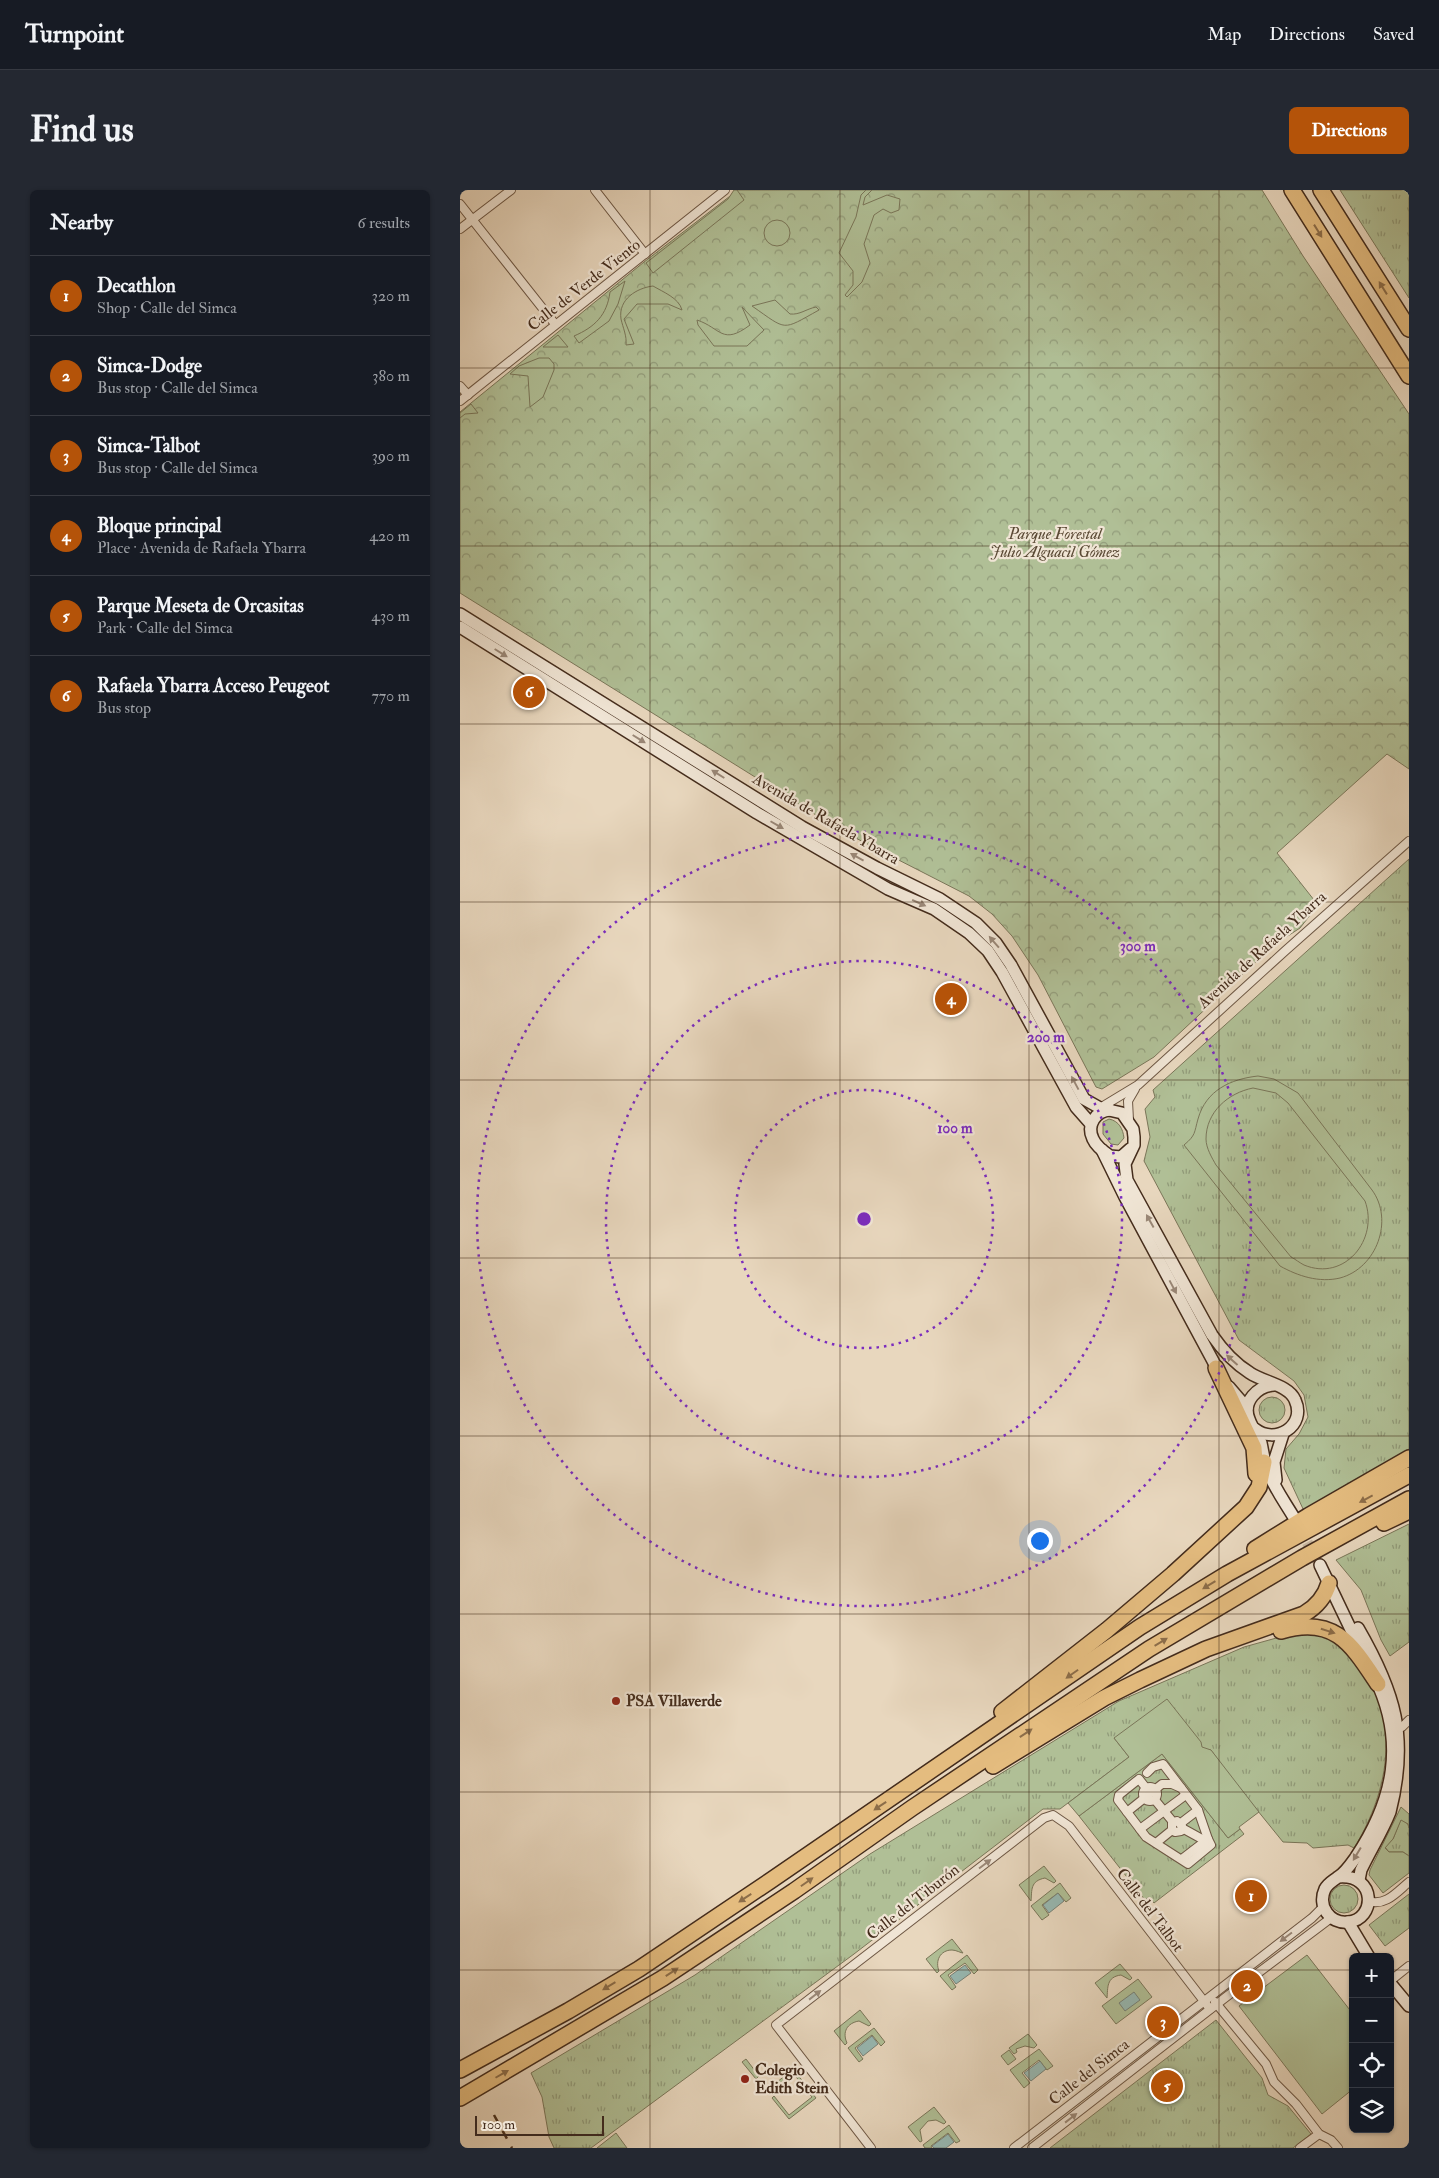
<!DOCTYPE html>
<html lang="en">
<head>
<meta charset="utf-8">
<style>
  :root { --surface:#171b24; --page:#242831; --text:#f1f3f6; --muted:#9ea1a6; --line:#363941; --accent:#b45309 }
  body { margin:0; font-family:"IM FELL Double Pica",serif; background:var(--page); color:var(--text) }
  .controls { position:absolute; right:15px; bottom:15px; display:grid; overflow:hidden; border-radius:8px; box-shadow:0 1px 4px #0004 }
  .controls button { width:45px; height:45px; display:grid; place-items:center; padding:0; border:0; border-bottom:1px solid var(--line); background:var(--surface); color:var(--text); font:25px sans-serif }
  .scale { position:absolute; left:15px; bottom:12px; width:129px; box-sizing:border-box; padding-left:5px; border:2px solid #442c1c; border-top:0; font-size:14px; line-height:18px; white-space:nowrap; color:#442c1c; -webkit-text-stroke:4px #f0e5d5; paint-order:stroke }
  .you { position:absolute; left:579px; top:1350px; width:18px; height:18px; margin:-12px; border:4px solid #fff; border-radius:50%; background:#1a73e8; box-shadow:0 0 0 8px #1a73e833 }
  .badge { display:grid; place-items:center; width:32px; height:32px; border-radius:50%; background:var(--accent); color:#fff; font-size:16px; font-weight:700 }
  .pin { position:absolute; translate:-50% -50%; border:2px solid #fff; box-shadow:0 1px 5px #0006 }
  .list { margin:0; padding:0; list-style:none }
  h2 { display:flex; justify-content:space-between; align-items:center; height:65px; margin:0; padding:0 20px; font-size:21px }
  h2 small { font-size:16px; font-weight:400; color:var(--muted) }
  .list li { display:grid; grid-template-columns:32px 1fr auto; gap:15px; align-items:center; box-sizing:border-box; height:80px; padding:0 20px; border-top:1px solid var(--line) }
  .list b { display:block; font-size:19px; white-space:nowrap }
  .list p { margin:0; font-size:16px; white-space:nowrap; color:var(--muted) }
  .list em { font-size:16px; font-style:normal; color:var(--muted) }
  .icon { flex:none; width:28px; height:28px; fill:none; stroke:currentColor; stroke-width:2; stroke-linecap:round; stroke-linejoin:round }
  .map { position:relative; flex:none; width:949px; height:1958px; overflow:hidden; border-radius:8px }
  header { display:flex; align-items:center; gap:30px; box-sizing:border-box; height:70px; padding:0 25px; background:var(--surface); border-bottom:1px solid var(--line) }
  header strong { font-size:24px }
  nav { display:flex; gap:28px; margin-inline-start:auto; font-size:18px }
  .intro { display:flex; align-items:center; justify-content:space-between; box-sizing:border-box; height:120px; padding:0 30px }
  h1 { margin:0; font-size:35px }
  .button { padding:12px 22px; border-radius:8px; background:var(--accent); color:#fff; font-size:18px; font-weight:700 }
  main { display:flex; gap:30px; padding:0 30px }
  aside { flex:1; background:var(--surface); border-radius:8px; box-shadow:0 1px 4px #0004 }
  .map>svg:first-child { display:block }
</style>
</head>
<body>
<header>
<strong>Turnpoint</strong>
<nav><a>Map</a><a>Directions</a><a>Saved</a></nav>
</header>
<div class="intro"><h1>Find us</h1><a class="button">Directions</a></div>
<main>
<aside>
<h2>Nearby<small>6 results</small></h2>
<ul class="list">
<li><span class="badge">1</span><div><b>Decathlon</b><p>Shop · Calle del Simca</p></div><em>320 m</em></li>
<li><span class="badge">2</span><div><b>Simca-Dodge</b><p>Bus stop · Calle del Simca</p></div><em>380 m</em></li>
<li><span class="badge">3</span><div><b>Simca-Talbot</b><p>Bus stop · Calle del Simca</p></div><em>390 m</em></li>
<li><span class="badge">4</span><div><b>Bloque principal</b><p>Place · Avenida de Rafaela Ybarra</p></div><em>420 m</em></li>
<li><span class="badge">5</span><div><b>Parque Meseta de Orcasitas</b><p>Park · Calle del Simca</p></div><em>430 m</em></li>
<li><span class="badge">6</span><div><b>Rafaela Ybarra Acceso Peugeot</b><p>Bus stop</p></div><em>770 m</em></li>
</ul>
</aside>
<div class="map">
<svg width="949" height="1958" viewBox="0 0 949 1958">
  <defs>
    <pattern id="grass-tufts" width="24" height="20" patternUnits="userSpaceOnUse" patternTransform="scale(1.25)"><rect width="24" height="20" fill="#b0bf96"/><path d="M3 7l-1-3M5 7V3M7 7l1-3M15 17l-1-3M17 17v-4M19 17l1-3" fill="none" stroke="#919b7a"/></pattern>
    <pattern id="forest-crowns" width="20" height="18" patternUnits="userSpaceOnUse" patternTransform="scale(1.25)"><rect width="20" height="18" fill="#b0bf96"/><path d="M2 6a3 3 0 1 1 6 0M12 15a3 3 0 1 1 6 0" fill="none" stroke="#919b7a"/></pattern>
  </defs>
  <rect width="100%" height="100%" fill="#e8d7be"/>
  <filter id="stains"><feTurbulence type="fractalNoise" baseFrequency=".004" numOctaves="4"/><feColorMatrix values="0 0 0 0 .2 0 0 0 0 .09 0 0 0 0 .02 0 0 0 .5 -.17"/></filter>
  <radialGradient id="worn" r=".72"><stop offset=".6" stop-color="#630" stop-opacity="0"/><stop offset="1" stop-color="#630" stop-opacity=".3"/></radialGradient>
  <g fill="url(#grass-tufts)" stroke="#7a7659">
    <polygon points="880,0 949,0 949,108"/>
    <polygon points="949,669 949,1259 844,1321 824,1278 826,1259 839,1244 848,1227 844,1205 834,1191 779,1150 684,971 690,947 685,919 695,907 693,900"/>
    <circle cx="812" cy="1220" r="13"/>
    <polygon points="949,1334 949,1452 930,1466 921,1450 901,1400 876,1370"/>
    <path d="M838 1442 875 1447C886 1461 900 1475 909 1490 940 1543 925 1608 894 1658L888 1655 853 1658 847 1653 823 1652 772 1589 751 1560 654 1548 669 1567 600 1619H583L394 1764 131 1958H94L89 1947 82 1907 71 1883 235 1785 410 1664 659 1511 784 1457Z"/>
    <polygon points="702,1564 768,1648 780,1639 784,1644 694,1713 689,1707 685,1710 619,1626"/>
    <polygon points="941,1629 948,1634 949,1638 949,1666 943,1662 929,1662 925,1657 933,1649"/>
    <circle cx="884" cy="1709" r="14"/>
    <polygon points="949,1704 949,1738 925,1756 909,1735"/>
    <polygon points="756,1830 802,1888 808,1905 828,1916 851,1944 833,1958 590,1958"/>
    <polygon points="549,1860 556,1869 548,1875 541,1866"/>
  </g>
  <polygon fill="url(#forest-crowns)" stroke="#7a7659" points="278,0 802,0 843,66 949,224 949,579 927,564 817,663 858,715 840,738 814,755 694,867 642,899 636,897 578,785 552,746 532,724 509,706 380,640 0,403 0,222 184,72"/>
  <g fill="#b0bf96" stroke="#7a7659" fill-rule="evenodd">
    <polygon points="274,0 277,0 284,10 193,83 186,73 268,9"/>
    <polygon points="406,0 412,0 405,7 403,15 427,5 440,9 439,20 431,23 423,19 414,25 404,54 410,73 402,92 387,107 385,105 393,95 393,81 379,63 396,27 401,5"/>
    <circle cx="317" cy="43" r="13"/>
    <path d="M165 91 158 114 149 131 119 153 114 146C135 137 147 125 150 102Z"/>
    <path d="M193 96C203 102 219 108 222 120L208 114H177L164 129 174 154 166 155C167 146 163 138 161 129 158 109 177 98 193 96Z"/>
    <path d="M315 110 330 124C340 125 346 119 356 117L359 120C321 141 328 141 292 116Z"/>
    <path d="M282 117 304 140 287 156H254L238 135 237 130C261 138 262 156 290 135Z"/>
    <polygon points="98,145 108,157 83,157"/>
    <polygon points="79,168 89,168 94,174 94,180 83,207 70,217 68,186 50,184 59,176"/>
    <polygon points="11,214 18,223 5,224 0,228 0,223"/>
    <path d="M798 886 814 889 838 903 912 1000C934 1030 917 1078 880 1088 859 1093 838 1086 820 1076L724 955C736 945 734 943 738 929 746 900 771 889 798 886ZM793 898 816 903 828 913 905 1011C919 1049 885 1092 844 1075 840 1073 835 1069 831 1067L756 975C752 968 746 958 746 949 746 922 768 903 793 898Z"/>
    <path d="M649 929C659 931 663 939 664 948L658 955 651 954 643 944V932Z"/>
    <polygon points="707,1509 741,1552 742,1557 751,1560 799,1622 779,1637 780,1639 768,1648 702,1564 619,1626 608,1613 669,1567 654,1548"/>
    <polygon points="941,1617 949,1624 949,1638 948,1634 941,1630 933,1649 925,1658 929,1662 943,1662 949,1666 949,1683 923,1703 909,1685 910,1680"/>
    <path d="M584 1676 596 1691 594 1693 585 1688C570 1691 572 1700 571 1711L559 1695Z"/>
    <polygon points="600,1693 611,1708 606,1712 598,1703 582,1715 589,1725 582,1730 571,1716"/>
    <path d="M492 1749 503 1763C501 1763 496 1760 492 1760 480 1760 475 1771 479 1781L477 1783 466 1769Z"/>
    <polygon points="507,1765 518,1780 514,1784 505,1773 488,1785 496,1797 492,1800 480,1786"/>
    <polygon points="847,1765 893,1824 893,1899 862,1924 779,1816"/>
    <path d="M660 1774 672 1788 670 1790 661 1785C646 1787 648 1798 647 1808L635 1793Z"/>
    <polygon points="678,1789 692,1807 656,1834 642,1816"/>
    <path d="M400 1820 411 1834 409 1836 399 1831C387 1833 382 1842 387 1853L385 1855 374 1841Z"/>
    <polygon points="414,1838 425,1852 421,1856 412,1845 395,1858 403,1869 399,1872 388,1858"/>
    <polygon points="568,1844 577,1855 574,1858 565,1856 556,1859 557,1862 554,1864 549,1858"/>
    <polygon points="579,1859 593,1876 587,1880 579,1870 562,1883 570,1893 564,1898 550,1880"/>
    <polygon points="286,1869 299,1886 296,1889 282,1872"/>
    <polygon points="333,1879 356,1908 329,1929 312,1908 314,1906 329,1925 352,1907 333,1883 307,1904 305,1902"/>
    <polygon points="474,1917 486,1932 484,1934 476,1930 468,1931 460,1940 462,1951 460,1952 448,1937"/>
    <polygon points="489,1935 500,1951 496,1953 488,1943 471,1956 472,1958 465,1958 463,1955"/>
    <polygon points="156,1943 167,1958 137,1958"/>
  </g>
  <g fill="#97b9b3" stroke="#768177">
    <polygon points="598,1703 604,1711 589,1723 583,1715"/>
    <polygon points="505,1775 511,1783 496,1794 490,1786"/>
    <polygon points="674,1802 680,1810 665,1821 659,1813"/>
    <polygon points="412,1846 418,1854 403,1866 397,1858"/>
    <polygon points="580,1871 586,1879 571,1891 564,1883"/>
    <polygon points="488,1944 494,1952 486,1958 474,1958 472,1956"/>
  </g>
  <g fill="none" stroke-linecap="round" stroke-linejoin="round">
    <polyline stroke="#c7b59e" stroke-width="11" stroke-dasharray="11 5.5" stroke-linecap="butt" points="839,1338 860,1375"/>
    <g stroke="#6d5744" stroke-width="10">
      <g id="minor">
        <polyline points="135,0 185,64"/>
        <polyline points="0,14 95,134"/>
        <polyline points="0,39 51,0"/>
        <polyline points="0,196 8,205"/>
        <polyline points="0,211 265,0"/>
        <polyline points="640,918 678,895 825,761 949,651"/>
        <polyline points="669,930 668,911 675,899"/>
        <polyline points="942,1537 949,1530"/>
        <polyline points="687,1583 693,1577 703,1574 738,1620 721,1633"/>
        <circle cx="690" cy="1604" r="7"/>
        <polyline points="686,1598 679,1589 659,1605 658,1610 686,1647 728,1674 751,1655 748,1649 742,1649 722,1638"/>
        <polyline points="695,1610 713,1632"/>
        <polyline points="667,1622 702,1594 712,1594 721,1598"/>
        <polyline points="680,1639 723,1607"/>
        <polyline points="696,1653 712,1640 712,1633 717,1631 722,1636 721,1641 715,1642 712,1640"/>
        <polyline points="722,1669 748,1649 738,1620"/>
        <path d="M908 1711C925 1717 937 1702 949 1692"/>
        <polyline points="930,1791 949,1776"/>
        <polyline points="755,1812 806,1874 814,1892 836,1914 859,1944 871,1950 878,1958"/>
        <polyline points="411,1958 316,1835 584,1628 593,1625 609,1636 750,1819"/>
        <polyline points="554,1958 852,1728 863,1717"/>
        <polyline points="572,1958 766,1807 871,1728"/>
        <polyline points="840,1958 859,1944"/>
      </g>
    </g>
    <g stroke="#442c1c" stroke-width="14">
      <g id="secondary">
        <path d="M0 424 342 637 417 678 480 709 516 733 536 753 551 775 624 909 640 918 662 923 673 939 674 947V955L665 974 667 990 752 1145C763 1161 774 1173 790 1183 803 1192 829 1195 835 1210 847 1236 815 1255 795 1239"/>
        <polyline points="0,437 297,623 428,699 474,719 509,743 528,761 542,782 616,917 631,934"/>
        <path d="M650 920C636 921 626 935 633 949 636 956 644 962 650 966L661 967 670 959"/>
        <polyline points="642,960 665,1007 760,1184"/>
        <path d="M814 1195C797 1196 782 1212 789 1229 792 1238 798 1245 801 1253 803 1262 804 1271 807 1279 813 1296 824 1311 833 1326"/>
        <polyline points="769,1197 787,1218"/>
        <polyline points="816,1290 814,1272 823,1244"/>
        <polyline points="860,1375 903,1465"/>
        <path d="M898 1438C935 1502 949 1547 930 1622 922 1642 910 1661 901 1680L899 1690"/>
        <path d="M879 1687C917 1684 916 1730 888 1732 870 1734 857 1716 865 1699 868 1693 873 1691 878 1687 885 1683 891 1674 896 1667 934 1610 946 1552 915 1488"/>
        <polyline points="888,1732 909,1767"/>
        <polyline points="930,1793 949,1816"/>
      </g>
    </g>
    <g stroke="#442c1c" stroke-width="18">
      <g id="motorway">
        <polyline points="832,0 949,186"/>
        <polyline points="861,0 949,139"/>
        <polyline points="756,1178 794,1258 796,1284"/>
        <polyline points="924,1333 949,1321"/>
        <polyline points="795,1359 848,1326 949,1268"/>
        <path d="M821 1441C875 1425 892 1455 918 1494"/>
        <polyline points="542,1522 647,1440 713,1384 786,1317 799,1297 804,1272"/>
        <path d="M533 1576 644 1508 680 1490 746 1459 844 1424C856 1417 865 1407 869 1393"/>
        <polyline points="0,1880 108,1821 179,1779 310,1691 680,1437 767,1384 949,1285"/>
        <polyline points="0,1908 203,1788 334,1701 452,1618 689,1459 842,1368 949,1309"/>
      </g>
    </g>
    <use href="#minor" stroke="#f0e5d5" stroke-width="8"/>
    <use href="#secondary" stroke="#f0e5d5" stroke-width="11"/>
    <use href="#motorway" stroke="#e4bc7f" stroke-width="15"/>
    <polyline stroke="#442c1c" stroke-width="2.5" stroke-dasharray="9 9" stroke-linecap="butt" points="34,1925 52,1958"/>
  </g>
  <defs><path id="oneway-solid" d="M-6-.8H1V-3.2L6.5 0L1 3.2V.8H-6Z" transform="scale(1.25)"/></defs>
  <g fill="#8c6d49">
    <use href="#oneway-solid" transform="translate(858 41) rotate(58)"/>
    <use href="#oneway-solid" transform="translate(923 98) rotate(-122)"/>
    <use href="#oneway-solid" transform="translate(906 1309) rotate(152)"/>
    <use href="#oneway-solid" transform="translate(749 1395) rotate(149)"/>
    <use href="#oneway-solid" transform="translate(868 1441) rotate(18)"/>
    <use href="#oneway-solid" transform="translate(701 1452) rotate(-31)"/>
    <use href="#oneway-solid" transform="translate(612 1484) rotate(145)"/>
    <use href="#oneway-solid" transform="translate(566 1543) rotate(-34)"/>
    <use href="#oneway-solid" transform="translate(420 1616) rotate(146)"/>
    <use href="#oneway-solid" transform="translate(347 1692) rotate(-35)"/>
    <use href="#oneway-solid" transform="translate(285 1708) rotate(147)"/>
    <use href="#oneway-solid" transform="translate(212 1782) rotate(-33)"/>
    <use href="#oneway-solid" transform="translate(149 1796) rotate(149)"/>
    <use href="#oneway-solid" transform="translate(42 1884) rotate(-30)"/>
  </g>
  <g fill="#9a8878">
    <use href="#oneway-solid" transform="translate(41 463) rotate(32)"/>
    <use href="#oneway-solid" transform="translate(179 549) rotate(32)"/>
    <use href="#oneway-solid" transform="translate(258 584) rotate(-148)"/>
    <use href="#oneway-solid" transform="translate(317 635) rotate(30)"/>
    <use href="#oneway-solid" transform="translate(397 667) rotate(-151)"/>
    <use href="#oneway-solid" transform="translate(459 713) rotate(24)"/>
    <use href="#oneway-solid" transform="translate(534 752) rotate(-131)"/>
    <use href="#oneway-solid" transform="translate(615 893) rotate(-118)"/>
    <use href="#oneway-solid" transform="translate(690 1031) rotate(-119)"/>
    <use href="#oneway-solid" transform="translate(713 1097) rotate(62)"/>
    <use href="#oneway-solid" transform="translate(772 1170) rotate(-138)"/>
    <use href="#oneway-solid" transform="translate(897 1664) rotate(121)"/>
    <use href="#oneway-solid" transform="translate(525 1674) rotate(-37)"/>
    <use href="#oneway-solid" transform="translate(826 1747) rotate(143)"/>
    <use href="#oneway-solid" transform="translate(355 1805) rotate(-38)"/>
    <use href="#oneway-solid" transform="translate(611 1928) rotate(-38)"/>
  </g>
  <path fill="none" stroke="#442c1c" stroke-width="1" stroke-opacity="0.55" d="M190 0V1958M380 0V1958M569 0V1958M759 0V1958M0 178H949M0 356H949M0 534H949M0 712H949M0 890H949M0 1068H949M0 1246H949M0 1424H949M0 1602H949M0 1780H893M930 1780H949"/>
  <g fill="none" stroke="#7b2cbf" stroke-width="2.5" stroke-dasharray="2.5 5">
    <circle cx="404" cy="1029" r="129"/>
    <circle cx="404" cy="1029" r="258"/>
    <circle cx="404" cy="1029" r="387"/>
  </g>
  <g fill="#8f2418" stroke="#f0e5d5" stroke-width="2">
    <circle cx="156" cy="1511" r="5"/>
    <circle cx="285" cy="1889" r="5"/>
  </g>
  <g text-anchor="middle" dominant-baseline="central" stroke-width="4.5" stroke-linejoin="round" paint-order="stroke">
    <g font-size="16" fill="#442c1c" stroke="#f0e5d5">
      <text transform="translate(124 95) rotate(-38)">Calle de Verde Viento</text>
      <text transform="translate(366 629) rotate(30)">Avenida de Rafaela Ybarra</text>
      <text transform="translate(802 760) rotate(-42)">Avenida de Rafaela Ybarra</text>
      <text transform="translate(453 1712) rotate(-38)">Calle del Tiburón</text>
      <text transform="translate(690 1720) rotate(53)">Calle del Talbot</text>
      <text transform="translate(629 1882) rotate(-38)">Calle del Simca</text>
    </g>
    <g font-size="16" font-style="italic" fill="#5a4934" stroke="#f0e5d5">
      <text x="595" y="344">Parque Forestal<tspan x="595" dy="18">Julio Alguacil Gómez</tspan></text>
    </g>
    <g font-size="16" font-weight="bold" fill="#442c1c" stroke="#f0e5d5" text-anchor="start">
      <text x="166" y="1511">PSA Villaverde</text>
      <text x="295" y="1880">Colegio<tspan x="295" dy="18">Edith Stein</tspan></text>
    </g>
  </g>
  <circle cx="404" cy="1029" r="8" fill="#7b2cbf" stroke="#f0e5d5" stroke-width="2.5"/>
  <g font-size="15" text-anchor="middle" font-weight="bold" fill="#7b2cbf" stroke="#f0e5d5" stroke-width="4.5" stroke-linejoin="round" paint-order="stroke">
    <text x="678" y="761">300 m</text>
    <text x="586" y="852">200 m</text>
    <text x="495" y="943">100 m</text>
  </g>
  <rect width="100%" height="100%" filter="url(#stains)"/>
  <rect width="100%" height="100%" fill="url(#worn)"/>
</svg>
<div class="controls">
<button>+</button>
<button>−</button>
<button><svg class="icon" aria-label="locate" viewBox="0 0 24 24"><circle cx="12" cy="12" r="6"/><path d="M12 2v4M12 18v4M2 12h4M18 12h4"/></svg></button>
<button><svg class="icon" aria-label="layers" viewBox="0 0 24 24"><path d="M12 4l9 5-9 5-9-5zM3 14l9 5 9-5"/></svg></button>
</div>
<div class="scale">100 m</div>
<div class="you"></div>
<div class="pin badge" style="left:791px;top:1706px">1</div>
<div class="pin badge" style="left:787px;top:1796px">2</div>
<div class="pin badge" style="left:703px;top:1832px">3</div>
<div class="pin badge" style="left:491px;top:809px">4</div>
<div class="pin badge" style="left:707px;top:1896px">5</div>
<div class="pin badge" style="left:69px;top:502px">6</div>
</div>
</main>
</body>
</html>
